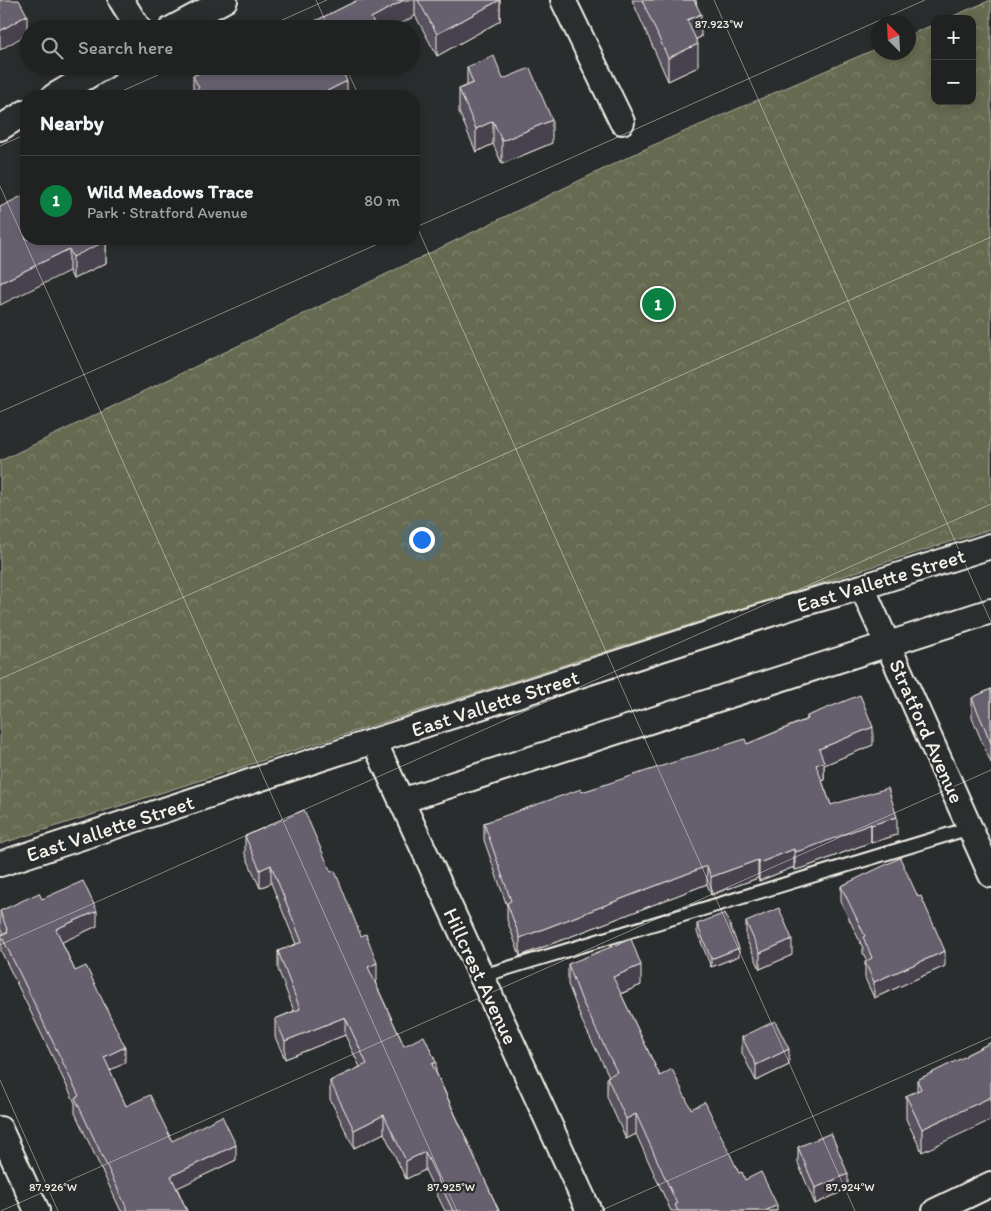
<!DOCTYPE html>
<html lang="en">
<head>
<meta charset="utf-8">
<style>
  body { margin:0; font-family:Itim,sans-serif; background:#2d2f2f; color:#f1f3f6 }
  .controls { position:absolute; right:15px; top:15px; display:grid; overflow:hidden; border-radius:10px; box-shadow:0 2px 8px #0003 }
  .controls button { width:45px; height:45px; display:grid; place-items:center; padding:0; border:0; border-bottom:1px solid #3d3f40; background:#202222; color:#f1f3f6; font:25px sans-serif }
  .compass { position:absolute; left:871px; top:15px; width:45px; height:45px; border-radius:50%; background:#202222; box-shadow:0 2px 8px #0003; rotate:336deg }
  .you { position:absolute; left:421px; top:539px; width:18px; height:18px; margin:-12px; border:4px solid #fff; border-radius:50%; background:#1a73e8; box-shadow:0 0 0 8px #1a73e833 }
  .badge { display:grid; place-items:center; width:32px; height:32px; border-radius:50%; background:#0b8043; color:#fff; font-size:16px; font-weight:700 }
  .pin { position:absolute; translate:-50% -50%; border:2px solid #fff; box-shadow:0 1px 5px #0006 }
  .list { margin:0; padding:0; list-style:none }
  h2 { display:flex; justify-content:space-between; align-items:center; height:65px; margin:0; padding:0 20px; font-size:21px }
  h2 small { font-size:16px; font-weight:400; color:#a2a4a5 }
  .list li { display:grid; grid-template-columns:32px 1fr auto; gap:15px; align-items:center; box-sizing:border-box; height:90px; padding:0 20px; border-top:1px solid #3d3f40 }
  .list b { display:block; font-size:19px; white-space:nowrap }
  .list p { margin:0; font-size:16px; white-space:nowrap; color:#a2a4a5 }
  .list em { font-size:16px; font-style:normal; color:#a2a4a5 }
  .icon { flex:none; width:28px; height:28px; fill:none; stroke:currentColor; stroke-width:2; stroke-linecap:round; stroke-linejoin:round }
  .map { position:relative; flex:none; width:991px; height:1211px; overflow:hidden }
  .search { position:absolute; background:#202222; box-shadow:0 2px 8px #0003; left:20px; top:20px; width:400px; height:55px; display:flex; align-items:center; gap:12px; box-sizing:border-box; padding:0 18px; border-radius:28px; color:#a2a4a5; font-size:19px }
  .panel { position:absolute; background:#202222; box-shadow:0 2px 8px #0003; left:20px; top:90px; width:400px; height:155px; border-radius:20px }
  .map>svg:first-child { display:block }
  .forest { fill:url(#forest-crowns); stroke:#adae9c }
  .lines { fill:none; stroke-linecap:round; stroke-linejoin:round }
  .service-casing { stroke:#f4f1e8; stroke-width:16 }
  .minor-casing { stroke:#f4f1e8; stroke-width:28 }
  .service { stroke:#2a2d2e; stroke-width:12 }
  .minor { stroke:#2a2d2e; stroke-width:24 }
  .wall { fill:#58515f; stroke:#f4f1e8 }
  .shaded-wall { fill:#47424d; stroke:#f4f1e8 }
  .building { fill:#665e6e; stroke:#f4f1e8 }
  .ticks { fill:none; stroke:#f4f1e8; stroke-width:1; stroke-opacity:0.45 }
  .labels { text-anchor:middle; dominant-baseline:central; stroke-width:4.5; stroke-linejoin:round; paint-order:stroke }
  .street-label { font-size:21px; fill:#f4f1e8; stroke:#2a2d2e }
  .ticks-label { font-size:12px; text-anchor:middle; fill:#f4f1e8; stroke:#2a2d2e; stroke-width:4.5; stroke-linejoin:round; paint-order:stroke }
</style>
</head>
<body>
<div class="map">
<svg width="991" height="1211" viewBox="0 0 991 1211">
  <defs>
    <pattern id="forest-crowns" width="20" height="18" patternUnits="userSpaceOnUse" patternTransform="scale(1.25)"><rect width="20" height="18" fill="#666b51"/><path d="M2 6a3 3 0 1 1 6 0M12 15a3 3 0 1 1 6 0" fill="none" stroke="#7c816a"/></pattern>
  </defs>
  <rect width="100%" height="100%" fill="#2a2d2e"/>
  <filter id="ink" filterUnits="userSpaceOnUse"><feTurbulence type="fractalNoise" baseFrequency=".02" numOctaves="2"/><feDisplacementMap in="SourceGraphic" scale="10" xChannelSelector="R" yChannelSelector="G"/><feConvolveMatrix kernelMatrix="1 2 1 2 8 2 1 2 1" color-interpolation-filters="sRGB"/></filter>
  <g filter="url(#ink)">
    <!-- forest -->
    <path class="forest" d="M991,0V529L0,844V461L649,147L878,48V52H908L909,35L935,24V101H972V19H946Z"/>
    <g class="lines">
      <!-- service casing -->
      <g class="service-casing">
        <path id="service" d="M482,976L970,828"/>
      </g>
      <!-- minor casing -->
      <g class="minor-casing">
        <path id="minor" d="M121,0L139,29
          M563,0L622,122
          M171,29L225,0
          M54,96L105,66
          M0,128L26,112
          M862,587L991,875
          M374,741L589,1211
          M401,801L991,611
          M0,864L374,741L801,604L862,587L991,546
          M0,1129L37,1211
          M935,1211L991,1184"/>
      </g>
      <!-- service -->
      <use href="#service" class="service"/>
      <!-- minor -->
      <use href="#minor" class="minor"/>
    </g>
    <!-- wall -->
    <path class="wall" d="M358,0H500V21L437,56L415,15L391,29H299Z
      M632,0H696L701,37L696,39L698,67L668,81Z
      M214,66H363L344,75L347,96L193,91V76Z
      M467,67L503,79L552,143L502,164L493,144L476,152L459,112V89L467,86Z
      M26,239H118L106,245V263L73,279L69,271Z
      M991,689V763L972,718V698Z
      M807,716L873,745L824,765V780L822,781L831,805L897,835L871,843V842L806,867L795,870L794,867L759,881L758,878L711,895L707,884L520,956L507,920V906L484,840V823L582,792L747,744L807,719Z
      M245,836L377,981L375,982L404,1046L436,1072L499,1211H445L425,1170L406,1179L384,1133L354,1148L330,1099V1081L360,1067L345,1035L285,1059L275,1037V1019L294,1011L278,969V951L296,944L271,883L260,888L245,854Z
      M841,886L945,966L874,998L865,978V962L867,961L863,953V948L841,902Z
      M42,899L97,926L62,942L75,971L125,1063L110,1070L126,1106L172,1141L236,1160L177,1188L187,1211H121L75,1113V1103L1,951V935L3,934L0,928V911Z
      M746,922L792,955L760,969L746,938Z
      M697,924L739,956L711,967L697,932Z
      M568,964L641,985L621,994L660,1076L691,1109L739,1173L777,1211H671L636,1134L626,1139L607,1097V1077L609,1076L582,1021L568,984Z
      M742,1037L789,1065L756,1081L742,1053Z
      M990,1043L922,1152L906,1119V1096L917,1091V1080L966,1057V1055Z
      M798,1147L848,1189L815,1204L798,1163Z"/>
    <!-- shaded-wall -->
    <path class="shaded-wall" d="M404,0H415V16L391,29H371V18Z
      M500,0V21L437,56V34Z
      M701,14V37L687,43V20Z
      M27,15V34L0,50V31Z
      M698,44V67L668,81V58Z
      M336,66H363L336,80Z
      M347,81V96H317Z
      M552,120V143L502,164V141Z
      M493,121V144L476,152V129Z
      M99,239H118L106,245V263L73,279V257Z
      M69,249V271L0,305V283Z
      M873,727V745L824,765V780L816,783V765L819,749Z
      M897,817V835L871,843V825Z
      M871,824V842L806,867L795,870V852Z
      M794,849V867L759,881V863Z
      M758,860V878L711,895V877Z
      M271,865V883L260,888V870Z
      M707,866V884L520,956V938Z
      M97,911V926L56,945V929Z
      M792,939V955L760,969V953Z
      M739,948V956L711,967V959Z
      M945,951V966L874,998V982Z
      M377,963V981L368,985V967Z
      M641,965V985L613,997V977Z
      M345,1017V1035L285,1059V1041Z
      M125,1047V1063L104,1073V1057Z
      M789,1049V1065L756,1081V1065Z
      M436,1062V1080L432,1064Z
      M991,1097V1120L922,1152V1129Z
      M636,1114V1134L626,1139V1119Z
      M384,1115V1133L354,1148V1130Z
      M236,1145V1160L171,1191V1176Z
      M425,1152V1170L406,1179V1161Z
      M848,1174V1189L815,1204V1188Z
      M777,1205V1211H765Z"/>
    <!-- building -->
    <path class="building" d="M0,0H19L27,15L0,31Z
      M358,0H404L371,18L377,29H299Z
      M418,0H500L437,34Z
      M642,0H694L701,14L687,20L698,44L668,58Z
      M494,56L503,79L530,68L552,120L502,141L493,121L476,129L459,89L473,83L467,67Z
      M214,66H340L347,81L317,96H183L199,88L193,76Z
      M26,194V239H105L106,241L73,257L69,249L0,283V207Z
      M991,689V743L972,698Z
      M860,695L873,727L819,749L824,762L816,765L831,805L888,788L897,817L871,825V824L806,849L795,852L794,849L759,863L758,860L711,877L707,866L520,938L507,903L511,901L484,823L581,789L582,792L745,739L747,744L808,719L807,716Z
      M304,810L331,872L335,871L361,936L366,934L377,963L368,967L404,1046L424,1036L436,1062L432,1064L499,1211H453L425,1152L406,1161L384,1115L354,1130L330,1081L367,1064L345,1017L285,1041L275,1019L300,1009L278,951L302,942L271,865L260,870L245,836Z
      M900,858L918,897L921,896L945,951L874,982L865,962L872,958L863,937L865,936L841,886Z
      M83,881L97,911L56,929L75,971L86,966L125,1047L104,1057L126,1106L150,1095L172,1141L222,1116L236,1145L171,1176L187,1211H128L75,1098L79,1096L1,935L8,932L0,911L39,893L42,899Z
      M779,908L792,939L760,953L746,922Z
      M725,913L739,948L711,959L697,924Z
      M631,939L641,965L613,977L660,1076L672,1069L691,1109L705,1102L739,1173L742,1172L745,1180L761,1172L777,1205L765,1211H678L675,1205L677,1204L636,1114L626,1119L607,1077L617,1072L582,1001L568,964Z
      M775,1021L789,1049L756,1065L742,1037Z
      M990,1043L991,1044V1097L922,1129L906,1096L921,1089L917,1080L966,1056V1055Z
      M831,1133L848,1174L815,1188L798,1147Z"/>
  </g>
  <!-- ticks -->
  <path class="ticks" d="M316,0L329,29M714,0L991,622M262,29L327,0M345,66L359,96M111,96L178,66M0,146L26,134M0,186L457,1211M414,220L855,1211M414,228L925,0M0,412L389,239M0,679L991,237M0,945L991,504M0,1080L58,1211M1,1211L991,770M600,1211L991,1037"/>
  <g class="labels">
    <!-- street labels -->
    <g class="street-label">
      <text transform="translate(881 580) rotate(-17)">East Vallette Street</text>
      <text transform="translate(495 703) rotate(-18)">East Vallette Street</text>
      <text transform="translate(927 731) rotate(66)">Stratford Avenue</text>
      <text transform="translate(110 828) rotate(-18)">East Vallette Street</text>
      <text transform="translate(481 976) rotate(65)">Hillcrest Avenue</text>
    </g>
  </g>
  <g class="ticks-label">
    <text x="719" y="28">87.923°W</text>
    <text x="53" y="1191">87.926°W</text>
    <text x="451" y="1191">87.925°W</text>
    <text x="850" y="1191">87.924°W</text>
  </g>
</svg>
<div class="controls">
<button>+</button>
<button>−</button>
</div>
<svg class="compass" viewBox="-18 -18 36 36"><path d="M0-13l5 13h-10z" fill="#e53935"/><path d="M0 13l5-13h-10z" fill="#a2a4a5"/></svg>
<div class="you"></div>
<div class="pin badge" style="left:658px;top:304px">1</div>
<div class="search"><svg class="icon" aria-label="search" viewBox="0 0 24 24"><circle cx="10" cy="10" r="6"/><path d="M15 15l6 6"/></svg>Search here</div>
<section class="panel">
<h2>Nearby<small></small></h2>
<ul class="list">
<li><span class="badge">1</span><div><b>Wild Meadows Trace</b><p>Park · Stratford Avenue</p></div><em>80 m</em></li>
</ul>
</section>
</div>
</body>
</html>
